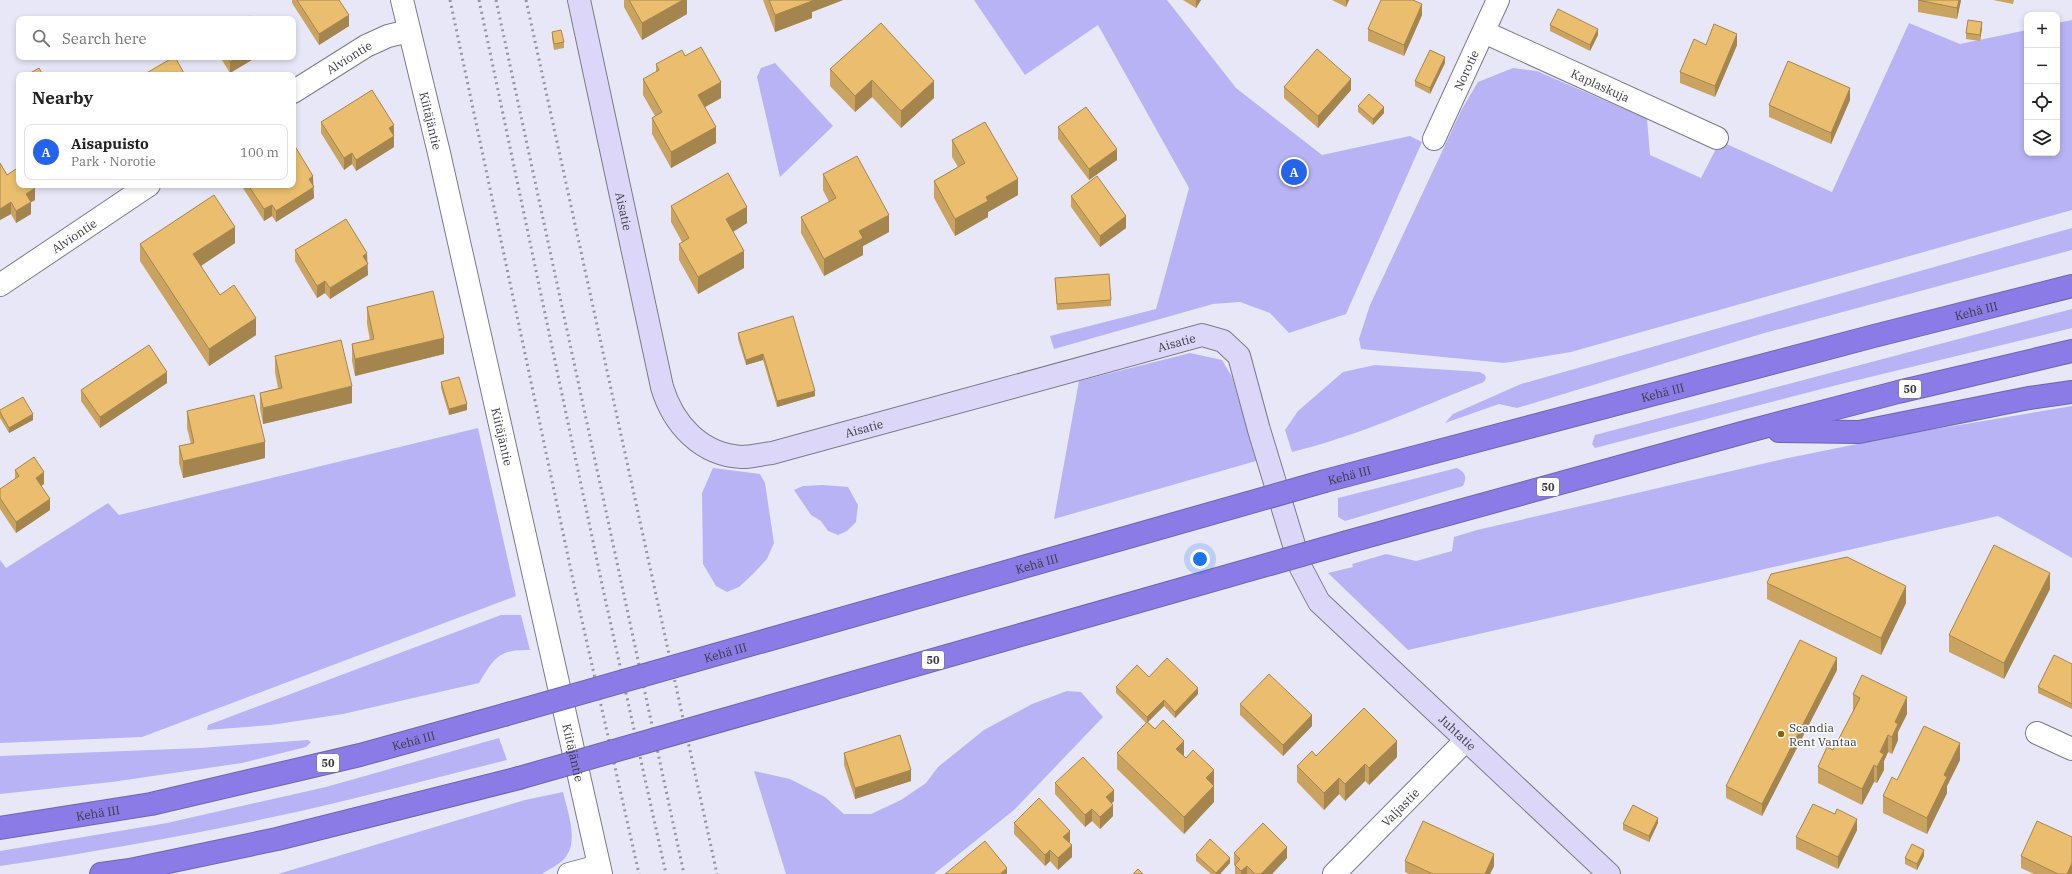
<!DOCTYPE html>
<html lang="en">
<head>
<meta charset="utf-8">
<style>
  body { margin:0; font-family:"IBM Plex Serif",serif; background:#f6f6f6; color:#222 }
  .controls { position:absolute; right:12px; top:12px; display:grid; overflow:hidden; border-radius:8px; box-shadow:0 2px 6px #0003 }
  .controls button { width:36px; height:36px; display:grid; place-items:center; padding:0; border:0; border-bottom:1px solid #e0e0e0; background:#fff; color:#222; font:20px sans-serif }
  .you { position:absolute; left:1200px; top:559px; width:14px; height:14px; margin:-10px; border:3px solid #fff; border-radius:50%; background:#1a73e8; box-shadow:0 0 0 6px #1a73e833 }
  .badge { display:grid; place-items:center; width:26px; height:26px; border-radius:50%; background:#2563eb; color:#fff; font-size:13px; font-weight:700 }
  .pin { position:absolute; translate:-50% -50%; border:2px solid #fff; box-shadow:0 1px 4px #0006 }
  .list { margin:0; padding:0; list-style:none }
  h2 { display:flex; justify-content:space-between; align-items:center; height:52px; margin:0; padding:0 16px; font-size:17px }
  h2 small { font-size:13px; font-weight:400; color:#767676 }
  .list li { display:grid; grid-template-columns:26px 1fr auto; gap:12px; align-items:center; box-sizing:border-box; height:56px; margin:0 8px 8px; padding:0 8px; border:1px solid #e0e0e0; border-radius:8px }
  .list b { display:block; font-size:15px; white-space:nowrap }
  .list p { margin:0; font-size:13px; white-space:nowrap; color:#767676 }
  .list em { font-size:13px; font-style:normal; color:#767676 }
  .icon { flex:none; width:22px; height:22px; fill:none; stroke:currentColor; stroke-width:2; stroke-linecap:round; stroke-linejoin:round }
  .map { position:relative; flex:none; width:2072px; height:874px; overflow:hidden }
  .search { position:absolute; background:#fff; box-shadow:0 2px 6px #0003; left:16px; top:16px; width:280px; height:44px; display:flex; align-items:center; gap:10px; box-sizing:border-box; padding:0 14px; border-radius:8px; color:#767676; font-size:15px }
  .panel { position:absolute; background:#fff; box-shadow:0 2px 6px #0003; left:16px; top:72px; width:280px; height:116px; border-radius:8px }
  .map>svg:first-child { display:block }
  .green { fill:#b8b3f5 }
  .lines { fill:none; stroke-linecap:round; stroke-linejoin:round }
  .street-casing { stroke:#7b7a88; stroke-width:24 }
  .secondary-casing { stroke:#7b7a88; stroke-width:24 }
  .highway-casing { stroke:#6e65ac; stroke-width:24 }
  .street { stroke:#fff; stroke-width:22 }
  .secondary { stroke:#dcd7f8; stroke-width:22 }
  .highway { stroke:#8a7be6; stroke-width:22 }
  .rail { stroke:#9594a0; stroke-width:3; stroke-dasharray:2 4; stroke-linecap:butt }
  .highway-bridge-casing { stroke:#6e65ac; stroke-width:24; stroke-linecap:butt }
  .highway-bridge { stroke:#8a7be6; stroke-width:22 }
  .wall { fill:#c9a35f }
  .shaded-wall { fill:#a4854d }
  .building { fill:#eabe6e; stroke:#a4854d }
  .poi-dot { fill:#8a6202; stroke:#fff; stroke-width:1.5 }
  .labels { text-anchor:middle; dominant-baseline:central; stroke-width:3; stroke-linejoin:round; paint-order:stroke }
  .shield { fill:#fff; stroke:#76767a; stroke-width:1 }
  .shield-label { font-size:11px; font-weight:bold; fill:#3b3b41 }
  .street-label { font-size:12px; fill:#3b3b41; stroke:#fff }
  .poi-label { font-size:12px; fill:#3b3b41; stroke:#fff; text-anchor:start }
</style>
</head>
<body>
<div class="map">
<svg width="2072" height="874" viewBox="0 0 2072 874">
  <rect width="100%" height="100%" fill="#e8e7f7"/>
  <!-- green -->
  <path class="green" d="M974,0H1167L1236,88L1322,155L1410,136L1422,142L1346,314L1289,333L1270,313L1240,302L1213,304L1054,349L1050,336L1156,309L1189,188L1098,25L1025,75Z
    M2072,20V210L1571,352L1504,363L1361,349L1359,339L1370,305L1462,109L1478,82L1513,68L1537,71L1647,119L1650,155L1701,178L1720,141L1832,192L1909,23L1960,44L2027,30V153H2057V23Z
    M775,63L833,126L780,177L757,77L761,68Z
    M2072,228V250L1761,334L1517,408L1499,404L1445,423L1453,414L1521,384Z
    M2072,309V328L1837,385L1595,448L1592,444L1595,435Z
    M1190,353L1222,360L1232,377L1256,461L1054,519L1079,381Z
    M1375,365L1480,372L1485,375L1486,378L1484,382C1420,407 1358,436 1292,452L1285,430L1298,411L1343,372Z
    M2072,406V558L1998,516L1408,650L1328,573L1353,567L1352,564L1386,554L1416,561L1452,551L1454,537L1477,530L1788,458L1912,433Z
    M478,428L516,596L142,737L0,743V560L6,568L108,503L119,515Z
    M713,468L760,474L765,483L774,543L767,559L753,574L739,587L727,592L716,586L703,564L702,493Z
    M1457,468C1466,473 1467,477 1463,486L1345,521L1338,517V498Z
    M823,485L848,487L858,505L856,522L847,531L838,535L828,531L821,521L811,515L794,490L803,486Z
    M501,615H521L530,650C499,649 494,658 479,683L343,714L271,725L207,730L208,725Z
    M1067,691L1081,692L1103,717L1014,810L934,874H786L754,771L790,779L825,797L844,814H871L901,800L926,783L938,767L984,730L1032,704Z
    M499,738L507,760C438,777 370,795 301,811C201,833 101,851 0,866V851L167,823L326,787Z
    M308,740L311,742L306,747L242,763L112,782L0,794V756L200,748Z
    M563,792C567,809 578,839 567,855C563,863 549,869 542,874H278L525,800Z"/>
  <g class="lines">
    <!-- street casing -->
    <g class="street-casing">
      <g id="street">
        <path id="s1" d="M402,0L439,153L601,874"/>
        <path id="s2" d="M1484,32L1717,138"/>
        <path id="s3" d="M293,92L366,46L388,36L409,31"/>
        <path id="s4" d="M1434,139L1498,0"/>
        <path id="s5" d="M0,285L149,185"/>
        <path d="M2037,733L2072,749"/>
        <path d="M569,874L599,866"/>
        <path id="s6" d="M1334,874L1466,740"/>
      </g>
    </g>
    <!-- secondary casing -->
    <g class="secondary-casing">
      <g id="secondary">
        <path id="s7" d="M579,0L662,387C673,424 701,455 742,457C752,457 762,454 772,453L1202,335L1223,341L1239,356L1259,430L1301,568L1319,602L1609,874"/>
      </g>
    </g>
    <!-- highway casing -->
    <g class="highway-casing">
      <g id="highway">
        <path d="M1779,431L1859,432L2029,398L2072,392"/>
        <path id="s8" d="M1325,481L1874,336L2072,286"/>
        <path d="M1347,542L1749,431L1898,392L2072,351"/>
        <path id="s9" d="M0,828L151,804L360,755L504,715"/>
        <path d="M101,874L130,870L277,839L519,778"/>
      </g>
    </g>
    <!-- street -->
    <use href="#street" class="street"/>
    <!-- secondary -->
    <use href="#secondary" class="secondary"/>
    <!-- highway -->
    <use href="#highway" class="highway"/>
    <!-- rail -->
    <path class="rail" d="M450,0L576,594L639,874
      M479,0L603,589L666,874
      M496,0L684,874
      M526,0L717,874"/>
    <!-- highway-bridge casing -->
    <g class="highway-bridge-casing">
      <g id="highway-bridge">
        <path id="s10" d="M504,715L1325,481"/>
        <path d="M519,778L1347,542"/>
      </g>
    </g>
    <!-- highway-bridge -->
    <use href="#highway-bridge" class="highway-bridge"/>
  </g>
  <!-- wall -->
  <path class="wall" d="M292,0H339L349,26L319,45L292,3Z
    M624,0H687V14L642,40L624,7Z
    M763,0H843L812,12V18L775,32Z
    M1183,0H1201L1196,8Z
    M1332,0H1349L1346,7Z
    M1918,0H1961L1957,19L1918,12Z
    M1993,0H2014L2013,4Z
    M1422,15L1404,56L1368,41V29Z
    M881,23L934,98L901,128L872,97L855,112L830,86V69Z
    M1550,25L1598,35L1590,51L1550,31Z
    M1982,28L1980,41L1966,39V33Z
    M552,32L564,42V48L554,50L552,38Z
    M1706,45H1737L1715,97L1680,83V72Z
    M685,56L721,98L705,107L716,143L671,168L652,134V118L655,116L643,95V79L656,72V64Z
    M220,57H257L230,73Z
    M1445,63L1430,94L1415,86V81Z
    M1284,87L1351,90L1318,128L1284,98Z
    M1850,100L1831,144L1769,117V105Z
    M1358,106L1384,113L1373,125L1358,112Z
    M321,122L394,134V147L356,171L352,164L344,170L321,133Z
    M1058,127L1117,160L1089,180L1058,139Z
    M952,140L1018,195L988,212V217L955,236L934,198V181L958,167L952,157Z
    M0,163L7,175L35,200L31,202V214L16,223L11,214L0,220Z
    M823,174L889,232L863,246V255L824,276L801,233V217L829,202L823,190Z
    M241,185L313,186L314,198L276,222L272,216L264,221Z
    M1071,196L1126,228L1100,247L1071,207Z
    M671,206L747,223L733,232L744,268L698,294L679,260V244L682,242L671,222Z
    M235,243L201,266L220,295L256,335L209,366L140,261V244Z
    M295,250L367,262L368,275L330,299L325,293L317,298L295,261Z
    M1055,278L1111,300V306L1057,310Z
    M367,307L444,354L355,376L352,361V344L370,340L367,324Z
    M738,333L815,396L777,407L763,360L746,365L738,339Z
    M275,356L352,403L263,424L260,409V393L278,388L275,372Z
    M441,382L467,410L449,415L441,388Z
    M167,383L100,428L81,401V390Z
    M0,410L33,420L9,433L0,418Z
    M187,411L265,458L183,478L179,463V446L191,444L187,428Z
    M15,470L44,484L41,486L50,510L16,533L0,509V489L15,479Z
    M1767,583L1906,603L1881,655L1767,599Z
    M2050,589L2004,679L1949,652V635Z
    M2072,664V709L2038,693V687Z
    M1837,670L1762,816L1726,798V786Z
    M1149,677L1198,694L1175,718L1164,706L1148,722L1184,757L1214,802L1184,834L1117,769V753L1146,723L1116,693V687Z
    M1853,694L1907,714L1898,732V740L1892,754L1888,752L1884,761V770L1877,783L1874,782L1862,805L1818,783V767L1833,750L1853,711Z
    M1240,704L1312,726L1283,756L1240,715Z
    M844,753L911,781L855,799L844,765Z
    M1316,756L1397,757L1369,785L1365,781L1345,801L1339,794L1324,810L1297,782V766Z
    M1960,760L1947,786V793L1927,834L1883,813V796L1897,780Z
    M1055,783L1114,801L1112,803L1113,816L1100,829L1092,821L1085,827L1055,794Z
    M1835,814L1857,830L1838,869L1796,849V837Z
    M1014,823L1070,842L1069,843L1072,857L1058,870L1050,861L1045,866L1014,834Z
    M1658,823L1649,842L1623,830V824Z
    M1234,853L1287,858L1272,874H1235V866L1234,865Z
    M1196,855L1230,863L1220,874H1211L1196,861Z
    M1924,856L1917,870L1905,864V858Z
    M2021,856L2072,874H2034L2021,868Z
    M1405,861L1494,866L1490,874H1409L1405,872Z"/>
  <!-- shaded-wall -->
  <path class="shaded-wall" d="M683,0H687V14L642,40V23Z
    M810,0H843L812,12V18L775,32V15Z
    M1196,0H1201L1196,8Z
    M1346,0H1349L1346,7Z
    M1959,0H1961L1957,19V8Z
    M1422,4V15L1404,56V45Z
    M349,15V26L319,45V34Z
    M1982,22V28L1980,41V35Z
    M1598,29V35L1590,51V45Z
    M1737,34V45L1715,97V86Z
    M237,57H257L230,73V62Z
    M1445,57V63L1430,94V88Z
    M1351,79V90L1318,128V116Z
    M872,80V97L855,112V96Z
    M934,81V98L901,128V111Z
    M721,82V98L698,111V95Z
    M1850,88V100L1831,144V133Z
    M1384,107V113L1373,125V119Z
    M394,125V147L356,171V160L389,128Z
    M716,127V143L671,168V152Z
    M1117,149V160L1089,180V169Z
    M352,153V164L344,170V158Z
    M313,176L314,198L276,222V211L309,179Z
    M1018,179V195L988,212V217L955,236V219L986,197Z
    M35,188V200L26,205V194Z
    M11,202V214L0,220V209Z
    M31,202V214L16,223V211Z
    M272,205V216L264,221V209Z
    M747,207V223L726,236V219Z
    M889,215V232L863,246V255L824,276V259L859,231Z
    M1126,216V228L1100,247V236Z
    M235,227V243L193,271V254Z
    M744,251V268L698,294V277Z
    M367,253L368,275L330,299V288L363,256Z
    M325,281V293L317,298V286Z
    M256,318V335L209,366V349Z
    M444,338V354L355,376V359Z
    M763,354V360L746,365V360Z
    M167,372V383L100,428V417Z
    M352,386V403L263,424V408Z
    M815,391V396L777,407V401Z
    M467,404V410L449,415V409Z
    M33,414V420L9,433V428Z
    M265,442V458L183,478V461Z
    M44,472V484L36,489V478Z
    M50,499V510L16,533V522Z
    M2050,573V589L2004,679V663Z
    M1906,586V603L1881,655V638Z
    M1837,658V670L1762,816V804Z
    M1198,688V694L1175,718V712Z
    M1907,697V714L1898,732V740L1892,754V737L1895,722Z
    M1164,700V706L1147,723V717Z
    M1312,715V726L1283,756V745Z
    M1888,735V752L1884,761V770L1877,783V767L1880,752Z
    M1184,741V757L1176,749Z
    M1397,741V757L1369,785V768Z
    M1960,743V760L1947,786V793L1927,834V818L1944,775Z
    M1365,764V781L1345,801V784Z
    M1874,765V782L1862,805V789Z
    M911,770V781L855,799V788Z
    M1214,770V802L1184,834V817L1206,778Z
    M1339,778V794L1324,810V793Z
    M1114,790V801L1106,809V797Z
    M1113,805V816L1100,829V817Z
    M1092,809V821L1085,827V815Z
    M1658,818V823L1649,842V836Z
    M1857,819V830L1838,869V857Z
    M1070,831V842L1063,848V837Z
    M1072,845V857L1058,870V858Z
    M1287,847V858L1272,874H1261Z
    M1050,850V861L1045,866V855Z
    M1924,850V856L1917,870V864Z
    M1494,854V866L1490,874H1485Z
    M1230,858V863L1220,874H1216V873Z
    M2072,863V874H2067Z
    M1247,866V874H1241V871Z
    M1007,868V874H1000Z"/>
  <!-- building -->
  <path class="building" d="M297,0H339L349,15L319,34Z
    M629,0H683L642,23Z
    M769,0H812V1L775,15Z
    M1381,0H1413L1422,4L1404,45L1368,29Z
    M1918,0H1959L1957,8Z
    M1558,9L1598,29L1590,45L1550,25Z
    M250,16L251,19H245Z
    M1968,20L1982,22L1980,35L1966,33Z
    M881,23L934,81L901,111L872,80L855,96L830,69Z
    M1714,24L1737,34L1715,86L1680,72L1694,39L1706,45Z
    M561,30L564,42L554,44L552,32Z
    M701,47L721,82L698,95L716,127L671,152L652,118L662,112L643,79L659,70L656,64L682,50L685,56Z
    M1317,49L1351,79L1318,116L1284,87Z
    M1430,50L1445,57L1430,88L1415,81Z
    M174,57H175L185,75H143Z
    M227,57H237L230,62Z
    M1788,61L1850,88L1831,133L1769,105Z
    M39,68L43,75H27Z
    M372,90L394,125L389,128L394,136L356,160L352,153L344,158L321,122Z
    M1369,94L1384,107L1373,119L1358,106Z
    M1086,107L1117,149L1089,169L1058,127Z
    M985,122L1018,179L986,197L988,201L955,219L934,181L965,163L952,140Z
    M293,143L313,176L309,179L314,187L276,211L272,205L264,209L248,185H293Z
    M857,156L889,215L859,231L863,238L824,259L801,217L836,198L823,174Z
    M0,163L7,175L19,167V185H33L35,188L26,194L31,202L16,211L11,202L0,209Z
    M728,173L747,207L726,219L744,251L698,277L679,244L689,238L671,206Z
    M1097,176L1126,216L1100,236L1071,196Z
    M214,195L235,227L193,254L220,295L234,285L256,318L209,349L140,244Z
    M346,219L367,253L363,256L368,264L330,288L325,281L317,286L295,250Z
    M1109,274L1111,300L1057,304L1055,278Z
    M433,291L444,338L355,359L352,344L374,339L367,307Z
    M793,316L815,391L777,401L763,354L746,360L738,333Z
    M341,340L352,386L263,408L260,393L282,388L275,356Z
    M149,345L167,372L100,417L81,390Z
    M459,377L467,404L449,409L441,382Z
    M254,395L265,442L183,461L179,446L194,443L187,411Z
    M23,397L33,414L9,428L0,412V410Z
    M34,457L44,472L36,478L50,499L16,522L0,498V489L19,476L15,470Z
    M1994,545L2050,573L2004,663L1949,635Z
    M1847,557L1906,586L1881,638L1767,583L1771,574Z
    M1800,640L1837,658L1762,804L1726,786Z
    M2054,655L2072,664V704L2038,687Z
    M1167,658L1198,688L1175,712L1164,700L1147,717L1116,687L1137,665L1149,677Z
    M1269,674L1312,715L1283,745L1240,704Z
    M1862,675L1907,697L1895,722L1898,724L1892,737L1888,735L1880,752L1884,754L1877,767L1874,765L1862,789L1818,767L1827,747L1833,750L1860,698L1853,694Z
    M1364,708L1397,741L1369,768L1365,764L1345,784L1339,778L1324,793L1297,766L1312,751L1316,756Z
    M1163,720L1184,741L1176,749L1186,758L1193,750L1214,770L1206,778L1214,786L1184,817L1117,753L1147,722L1155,729Z
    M1924,726L1960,743L1944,775L1947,777L1927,818L1883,796L1892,777L1897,780Z
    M900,735L911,770L855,788L844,753Z
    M1083,757L1114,790L1106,797L1113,805L1100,817L1092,809L1085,815L1055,783Z
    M1039,798L1070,831L1063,837L1072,845L1058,858L1050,850L1045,855L1014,823Z
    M1813,804L1835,814L1837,809L1857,819L1838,857L1796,837Z
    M1633,805L1658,818L1649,836L1623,824Z
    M1423,821L1494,854L1485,874H1433L1405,861Z
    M2037,821L2072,837V863L2067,874H2058L2021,856Z
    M1263,823L1287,847L1261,874H1255L1247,866L1241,871L1235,865L1240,859L1234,853Z
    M1210,839L1230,858L1216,873L1196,855Z
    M985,841L1007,868L1000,874H945Z
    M1912,844L1924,850L1917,864L1905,858Z
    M1138,869L1143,874H1133Z"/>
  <!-- markers -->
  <circle class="poi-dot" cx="1781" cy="734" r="4"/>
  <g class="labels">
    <!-- shield labels -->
    <g class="shield">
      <rect x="1899" y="380" width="22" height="18" rx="3"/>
      <rect x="1537" y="478" width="22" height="18" rx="3"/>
      <rect x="922" y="651" width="22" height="18" rx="3"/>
      <rect x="317" y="754" width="22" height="18" rx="3"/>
    </g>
    <g class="shield-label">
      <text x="1910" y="389">50</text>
      <text x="1548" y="487">50</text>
      <text x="933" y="660">50</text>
      <text x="328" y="763">50</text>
    </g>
    <!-- street labels -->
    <g class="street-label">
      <text stroke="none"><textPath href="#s3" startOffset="66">Alviontie</textPath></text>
      <text stroke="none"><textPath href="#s4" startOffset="76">Norotie</textPath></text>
      <text stroke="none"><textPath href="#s2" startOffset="128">Kaplaskuja</textPath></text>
      <text stroke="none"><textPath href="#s1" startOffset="124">Kiitäjäntie</textPath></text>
      <text stroke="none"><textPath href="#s7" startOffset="216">Aisatie</textPath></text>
      <text stroke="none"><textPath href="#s5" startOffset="89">Alviontie</textPath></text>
      <text stroke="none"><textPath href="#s8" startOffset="673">Kehä III</textPath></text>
      <text stroke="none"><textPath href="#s7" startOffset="959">Aisatie</textPath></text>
      <text stroke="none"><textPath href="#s8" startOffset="349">Kehä III</textPath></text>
      <text stroke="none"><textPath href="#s7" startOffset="635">Aisatie</textPath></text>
      <text stroke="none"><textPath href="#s1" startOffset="448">Kiitäjäntie</textPath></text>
      <text stroke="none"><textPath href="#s8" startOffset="25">Kehä III</textPath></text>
      <text stroke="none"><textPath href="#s10" startOffset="554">Kehä III</textPath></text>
      <text stroke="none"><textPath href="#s10" startOffset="230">Kehä III</textPath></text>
      <text stroke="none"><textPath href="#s7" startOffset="1479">Juhtatie</textPath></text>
      <text stroke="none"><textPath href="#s9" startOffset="423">Kehä III</textPath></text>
      <text stroke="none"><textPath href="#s1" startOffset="772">Kiitäjäntie</textPath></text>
      <text stroke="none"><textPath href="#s6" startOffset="94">Valjastie</textPath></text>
      <text stroke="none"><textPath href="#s9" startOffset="99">Kehä III</textPath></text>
    </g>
    <!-- poi labels -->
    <g class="poi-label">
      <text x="1789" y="727">Scandia<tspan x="1789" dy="14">Rent Vantaa</tspan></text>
    </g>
  </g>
</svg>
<div class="controls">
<button>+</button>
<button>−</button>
<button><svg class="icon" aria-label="locate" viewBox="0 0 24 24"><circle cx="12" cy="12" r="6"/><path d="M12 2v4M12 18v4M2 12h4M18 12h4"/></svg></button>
<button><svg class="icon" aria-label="layers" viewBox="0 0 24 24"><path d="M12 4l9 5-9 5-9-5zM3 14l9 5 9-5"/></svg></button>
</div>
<div class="you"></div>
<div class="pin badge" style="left:1294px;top:172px">A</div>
<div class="search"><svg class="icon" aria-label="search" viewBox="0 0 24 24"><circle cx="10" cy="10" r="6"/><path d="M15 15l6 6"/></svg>Search here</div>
<section class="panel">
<h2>Nearby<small></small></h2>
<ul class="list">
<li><span class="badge">A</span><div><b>Aisapuisto</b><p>Park · Norotie</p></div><em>100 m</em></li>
</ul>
</section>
</div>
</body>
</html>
